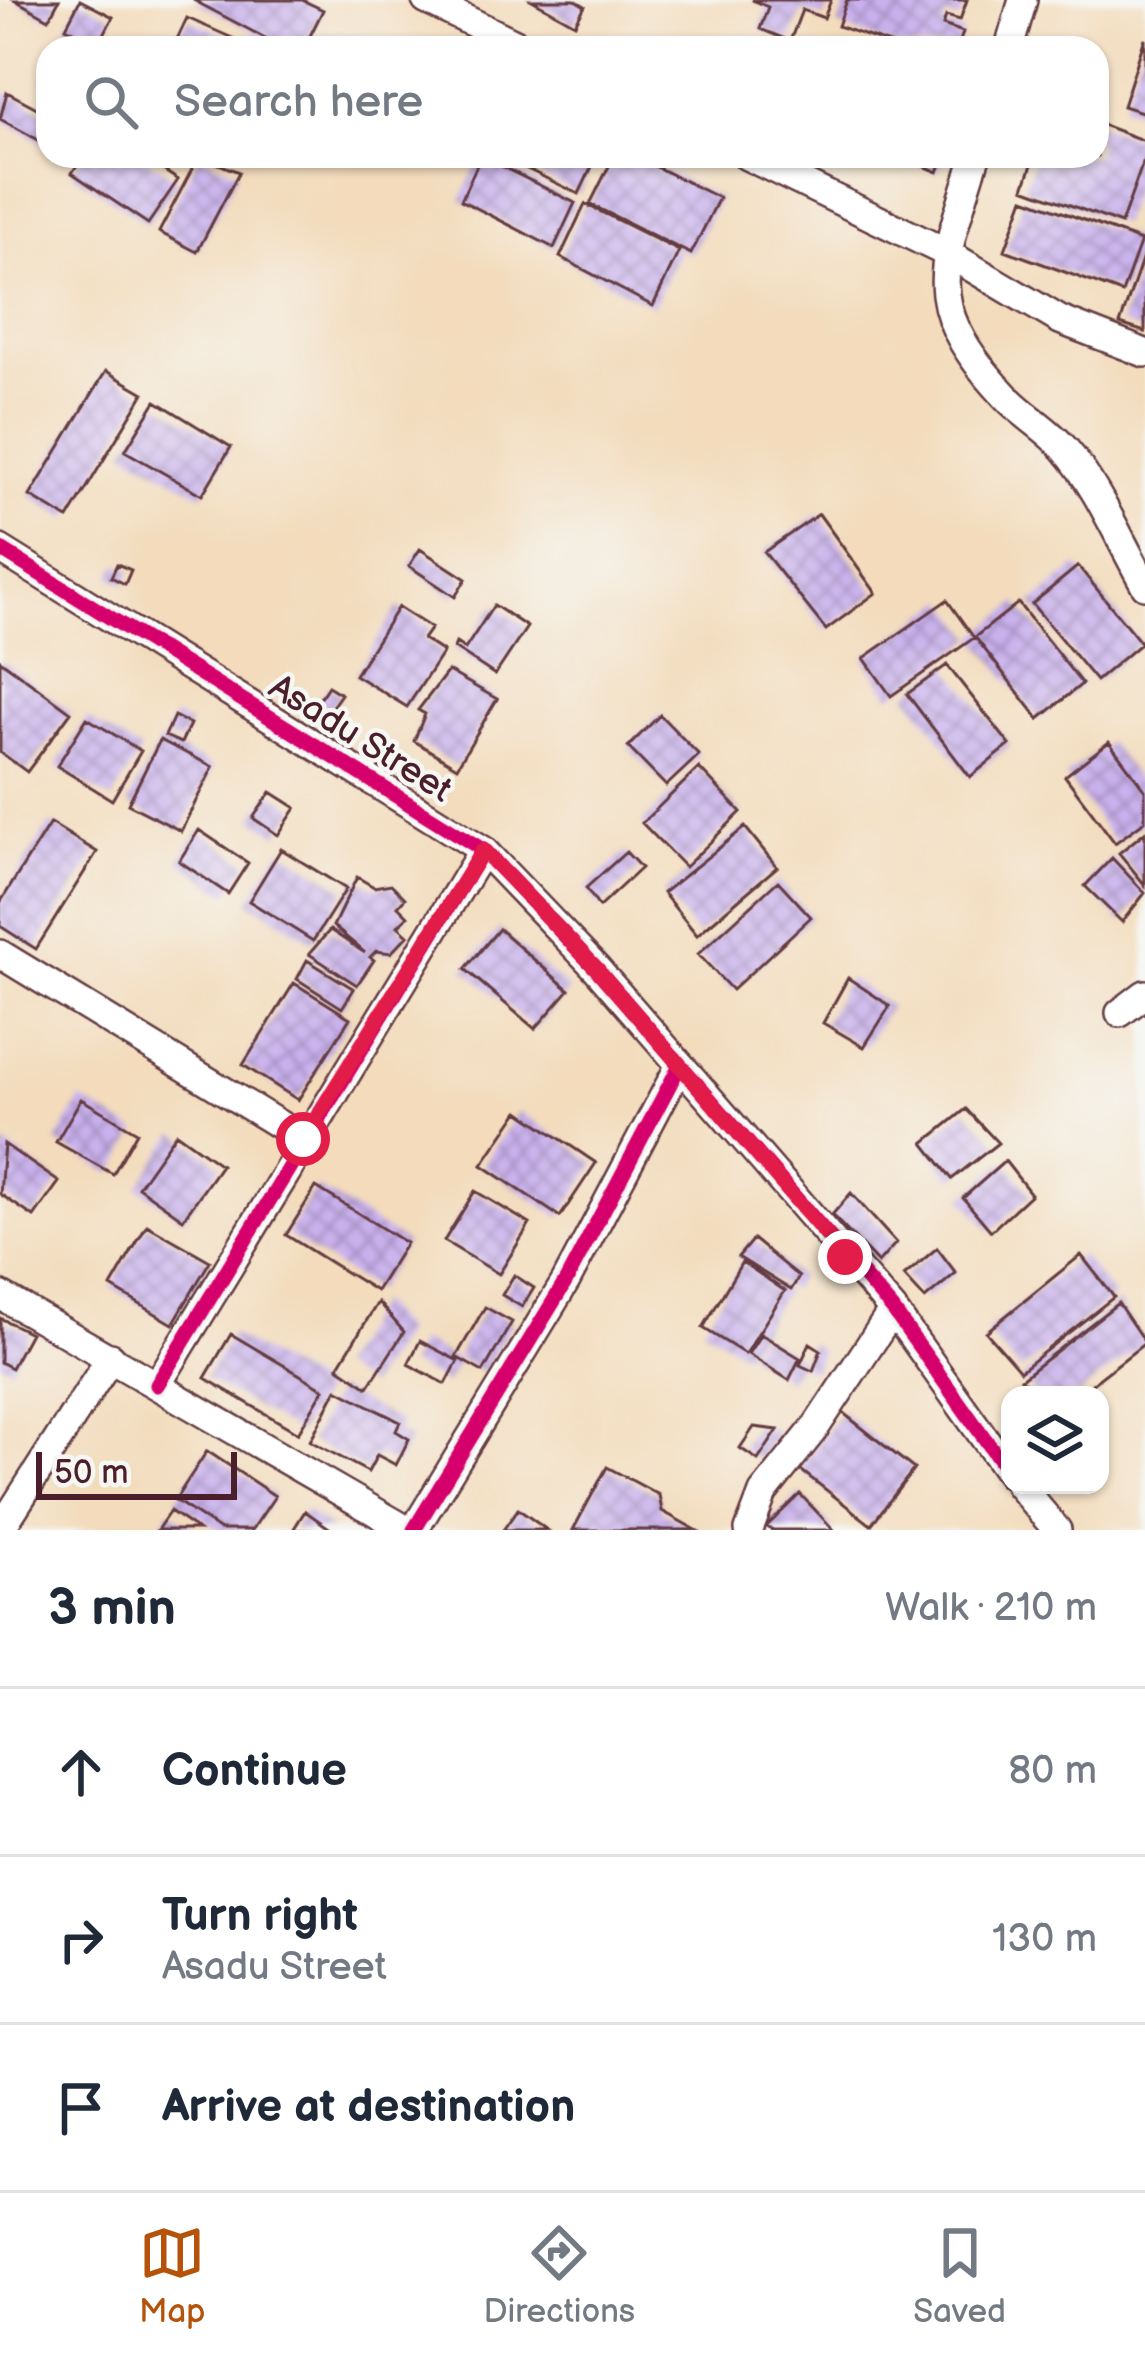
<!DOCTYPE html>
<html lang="en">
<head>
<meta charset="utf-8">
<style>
  body { margin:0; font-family:"Balsamiq Sans",sans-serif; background:#f2f2f3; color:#1f2937 }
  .controls { position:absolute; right:36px; bottom:36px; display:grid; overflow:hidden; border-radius:24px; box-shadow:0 3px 9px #0004 }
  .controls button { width:108px; height:108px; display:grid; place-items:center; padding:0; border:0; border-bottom:3px solid #e0e1e3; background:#fff; color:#1f2937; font:60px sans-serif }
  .scale { position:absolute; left:36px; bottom:30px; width:201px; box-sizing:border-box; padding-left:12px; border:6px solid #4a1f2b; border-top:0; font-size:33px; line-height:42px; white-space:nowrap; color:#4a1f2b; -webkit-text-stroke:9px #f6f6f2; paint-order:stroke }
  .stop { position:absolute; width:36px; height:36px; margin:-27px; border:9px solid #e11d48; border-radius:50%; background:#fff }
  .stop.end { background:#e11d48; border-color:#fff; box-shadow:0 3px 12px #0008 }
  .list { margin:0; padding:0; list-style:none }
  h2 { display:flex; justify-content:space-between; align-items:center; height:156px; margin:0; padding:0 48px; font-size:51px }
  h2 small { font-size:39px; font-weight:400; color:#747a83 }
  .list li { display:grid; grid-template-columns:78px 1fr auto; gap:36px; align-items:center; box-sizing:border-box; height:168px; padding:0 48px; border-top:3px solid #e0e1e3 }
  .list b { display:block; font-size:45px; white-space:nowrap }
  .list p { margin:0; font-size:39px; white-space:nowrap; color:#747a83 }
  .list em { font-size:39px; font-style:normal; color:#747a83 }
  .icon { flex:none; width:66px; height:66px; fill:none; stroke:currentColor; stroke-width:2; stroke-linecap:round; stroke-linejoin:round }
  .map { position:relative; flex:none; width:1145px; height:1530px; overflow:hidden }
  .search { position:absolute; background:#fff; box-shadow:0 3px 9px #0004; left:36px; right:36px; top:36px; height:132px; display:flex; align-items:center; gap:30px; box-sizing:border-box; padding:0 42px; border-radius:36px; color:#747a83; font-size:45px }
  .sheet { height:660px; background:#fff }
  nav { display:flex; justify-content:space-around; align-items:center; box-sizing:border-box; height:168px; border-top:3px solid #e0e1e3; background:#fff; font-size:33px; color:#747a83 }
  nav a { display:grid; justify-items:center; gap:6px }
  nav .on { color:#b45309 }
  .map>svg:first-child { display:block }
  .building { fill:url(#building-cross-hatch) }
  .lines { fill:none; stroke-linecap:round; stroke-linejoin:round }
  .street-casing { stroke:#633b41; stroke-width:32 }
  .street { stroke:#fff; stroke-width:27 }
  .cycleway-casing { stroke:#f6f6f2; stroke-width:22 }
  .cycleway { stroke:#d6006c; stroke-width:15 }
  .route { stroke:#e11d48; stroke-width:15 }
  .labels { text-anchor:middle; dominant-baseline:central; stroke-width:9; stroke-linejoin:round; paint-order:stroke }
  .street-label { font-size:36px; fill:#4a1f2b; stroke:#f6f6f2 }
</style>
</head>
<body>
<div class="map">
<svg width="1145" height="1530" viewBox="0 0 1145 1530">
  <defs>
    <pattern id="building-cross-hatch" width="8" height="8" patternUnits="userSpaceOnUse" patternTransform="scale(3)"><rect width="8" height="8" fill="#c9b1ed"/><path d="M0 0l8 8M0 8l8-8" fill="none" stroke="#a58fc0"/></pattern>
  </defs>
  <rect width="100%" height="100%" fill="#f6f6f2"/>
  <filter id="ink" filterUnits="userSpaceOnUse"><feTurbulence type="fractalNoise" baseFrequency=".00833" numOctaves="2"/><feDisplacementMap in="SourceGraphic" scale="24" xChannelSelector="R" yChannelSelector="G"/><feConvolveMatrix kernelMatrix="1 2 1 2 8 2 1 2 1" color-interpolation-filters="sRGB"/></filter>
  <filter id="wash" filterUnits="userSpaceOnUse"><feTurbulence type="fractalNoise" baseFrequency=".004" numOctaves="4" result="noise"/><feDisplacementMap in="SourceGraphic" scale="48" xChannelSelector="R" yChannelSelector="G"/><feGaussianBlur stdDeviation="2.7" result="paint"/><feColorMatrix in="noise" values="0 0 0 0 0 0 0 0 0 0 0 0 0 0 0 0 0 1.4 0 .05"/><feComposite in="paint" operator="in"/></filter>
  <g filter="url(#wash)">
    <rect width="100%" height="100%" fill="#f3dbbb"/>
    <g id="blocks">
      <!-- building -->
      <path class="building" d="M15,0H59L49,19Z
        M80,0L113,17L99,44L66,27Z
        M193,0H302L323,10L304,48H284Z
        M532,0H575L585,6L575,24Z
        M752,0H831L824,18L802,10L790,41L760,29L768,7Z
        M847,0H967L960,20L946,16L943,25L963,32L958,48H901L838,26Z
        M187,18L255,48H173Z
        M1145,38V113L1123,106Z
        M7,92L48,114L46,144L0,119Z
        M1097,123L1145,141V157L1121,224L1024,188L1035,156H1097Z
        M83,156H142L178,180L148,224L72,173Z
        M199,156L239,172L197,252L159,232Z
        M481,156L575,203L554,248L461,200Z
        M500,156H597L579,194Z
        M614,156H634L719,198L691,254L590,204Z
        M900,156H944L938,172Z
        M1024,198L1141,241L1122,293L1005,250Z
        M585,204L679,251L653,306L560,257Z
        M1144,254H1145V332L1120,324Z
        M106,371L144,393L68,519L30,496Z
        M156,401L231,447L202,495L125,451Z
        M819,514L876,593L826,630L764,552Z
        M420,549L466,579L455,597L409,566Z
        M117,564L131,570L125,584L111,577Z
        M1078,566L1141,643L1096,681L1032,604Z
        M947,600L974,638L891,696L864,658Z
        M1018,603L1082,684L1039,719L975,637Z
        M494,605L527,627L495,675L454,648L456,643L465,649Z
        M398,607L431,628L423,639L443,652L407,707L355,675Z
        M0,660L71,712L27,772L0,752Z
        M947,665L1010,745L970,777L907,694Z
        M448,671L497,699L457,767L414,741L425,714L418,710Z
        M328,686L341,694L329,711L316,704Z
        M660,715L699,755L666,786L628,747Z
        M174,716L190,724L181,743L165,736Z
        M87,718L141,751L112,800L57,766Z
        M160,740L213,767L181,831L128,804Z
        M1109,742L1145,790V821L1115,843L1065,776Z
        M699,768L741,812L685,867L642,823Z
        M271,792L296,808L278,835L253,818Z
        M50,823L97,852L36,949L0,926V903Z
        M745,827L777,867L697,935L663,893Z
        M199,830L248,863L228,894L179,861Z
        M1145,832V885L1119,853Z
        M281,849L346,889L313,941L249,901Z
        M626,852L641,868L599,907L586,888Z
        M1112,858L1145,893L1122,922L1085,886Z
        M357,877L374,887L391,884L405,898L398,906L408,916L398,926L408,935L391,953L376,951L370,957L374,960L357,985L309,954L330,930L365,953L333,926Z
        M778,881L811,917L732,990L698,954Z
        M499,929L569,990L535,1029L465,969Z
        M307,960L354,989L342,1008L297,979Z
        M848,978L890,1006L864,1047L823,1023Z
        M294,983L350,1018L298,1100L243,1065Z
        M81,1099L137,1132L113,1174L56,1142Z
        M966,1109L998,1143L952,1179L924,1143Z
        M519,1111L596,1163L560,1217L482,1165Z
        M176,1133L221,1165L183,1219L138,1187Z
        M4,1144L59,1182L34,1217L0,1194Z
        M1005,1161L1031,1194L991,1231L963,1198Z
        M316,1187L406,1243L376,1291L286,1235Z
        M475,1191L530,1224L499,1274L444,1241Z
        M851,1193L896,1243L878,1263L832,1215Z
        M147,1225L210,1261L173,1324L111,1287Z
        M753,1239L799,1277L791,1290L738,1257Z
        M937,1248L956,1273L925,1299L904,1276Z
        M1081,1255L1114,1297L1020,1371L986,1332Z
        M742,1262L785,1291L745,1354L703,1328Z
        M514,1275L534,1288L522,1307L502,1295Z
        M378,1302L404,1332L368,1387L338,1367Z
        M1118,1303L1145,1343L1078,1395H1037L1021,1379Z
        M485,1307L512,1322L483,1372L456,1357Z
        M0,1318L30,1333L11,1368L0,1362Z
        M231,1334L324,1389L298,1433L205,1378Z
        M761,1334L800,1358L789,1380L748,1354Z
        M420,1341L458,1361L446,1384L408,1364Z
        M810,1343L821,1350L813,1371L800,1365Z
        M337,1389L400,1422L396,1431L409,1439L396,1465L377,1455L368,1472L310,1441Z
        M842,1412L914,1469L871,1525L798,1468Z
        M754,1427L778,1430L758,1460L740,1448Z
        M207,1451L275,1496L252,1530H220L175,1500Z
        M607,1467L659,1495L662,1511L696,1530H573Z
        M800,1494L834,1530H771L767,1526Z
        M518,1509L547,1530H503Z
        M170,1511L198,1530H157Z
        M305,1511L332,1530H293Z"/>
    </g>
  </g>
  <g filter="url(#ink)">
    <use href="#blocks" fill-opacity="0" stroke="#633b41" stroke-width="3"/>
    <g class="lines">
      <!-- street casing -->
      <g class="street-casing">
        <path id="street" d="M426,0L525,48
          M1009,48L1023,0
          M747,156L947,253L1060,320L1145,353
          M976,156C941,271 918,304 1009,400C1026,417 1049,430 1065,449C1097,486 1120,541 1145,585
          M0,549L483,850L596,968L893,1310L1010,1474
          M0,954L303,1139
          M1120,1013L1145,994
          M0,1295L407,1530
          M157,1385L483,850
          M1019,1485L1057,1530
          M0,1530L111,1357
          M414,1530L566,1281L679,1067
          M749,1530L763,1493L815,1428L893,1310"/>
      </g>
      <!-- street -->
      <use href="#street" class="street"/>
      <!-- cycleway casing -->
      <g class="cycleway-casing">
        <path id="cycleway" d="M0,549L483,850L596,968L893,1310L1010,1474
          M157,1385L483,850
          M414,1530L566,1281L679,1067"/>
      </g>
      <!-- cycleway -->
      <use href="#cycleway" class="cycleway"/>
    </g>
  </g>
  <g class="lines" filter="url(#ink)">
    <!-- route -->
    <path class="route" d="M303,1139L483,850L596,968L845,1257"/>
  </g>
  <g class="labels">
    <!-- street labels -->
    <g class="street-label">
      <text transform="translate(360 739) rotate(32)">Asadu Street</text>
    </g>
  </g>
</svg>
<div class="controls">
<button><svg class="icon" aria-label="layers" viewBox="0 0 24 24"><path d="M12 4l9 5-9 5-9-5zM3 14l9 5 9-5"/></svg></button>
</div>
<div class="scale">50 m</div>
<div class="stop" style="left:303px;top:1139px"></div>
<div class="stop end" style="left:845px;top:1257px"></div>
<div class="search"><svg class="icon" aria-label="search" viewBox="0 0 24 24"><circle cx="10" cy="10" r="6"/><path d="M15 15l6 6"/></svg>Search here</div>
</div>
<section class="sheet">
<h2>3 min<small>Walk · 210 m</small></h2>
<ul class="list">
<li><svg class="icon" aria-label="ahead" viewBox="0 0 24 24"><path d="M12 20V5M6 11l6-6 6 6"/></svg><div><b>Continue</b></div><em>80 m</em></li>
<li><svg class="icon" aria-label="right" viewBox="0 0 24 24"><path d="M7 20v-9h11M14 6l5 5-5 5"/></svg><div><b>Turn right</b><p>Asadu Street</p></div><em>130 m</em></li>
<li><svg class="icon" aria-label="arrive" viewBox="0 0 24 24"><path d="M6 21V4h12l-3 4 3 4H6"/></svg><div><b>Arrive at destination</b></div></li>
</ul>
</section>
<nav>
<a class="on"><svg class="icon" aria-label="map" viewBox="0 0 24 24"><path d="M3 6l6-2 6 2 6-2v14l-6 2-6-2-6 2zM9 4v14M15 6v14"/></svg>Map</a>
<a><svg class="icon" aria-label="directions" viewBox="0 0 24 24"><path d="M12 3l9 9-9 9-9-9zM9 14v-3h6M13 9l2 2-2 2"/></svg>Directions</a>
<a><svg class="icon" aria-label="saved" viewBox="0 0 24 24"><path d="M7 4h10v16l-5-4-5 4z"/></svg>Saved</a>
</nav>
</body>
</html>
